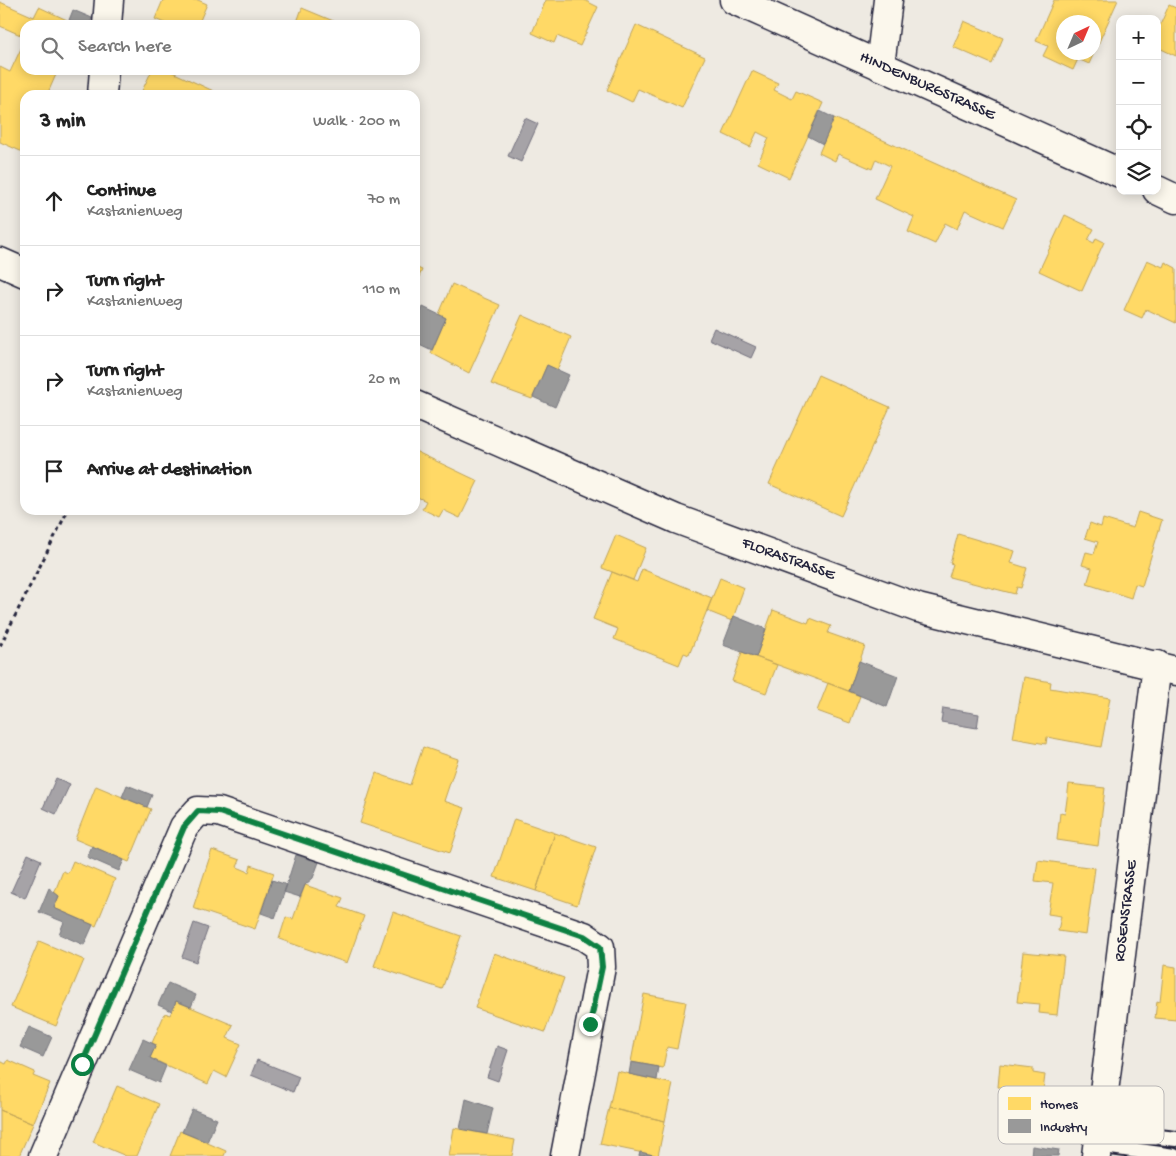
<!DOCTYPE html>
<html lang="en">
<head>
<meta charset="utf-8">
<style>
  body { margin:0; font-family:"Gochi Hand",sans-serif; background:#f6f6f6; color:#222 }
  .controls { position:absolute; right:15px; top:15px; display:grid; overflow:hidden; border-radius:10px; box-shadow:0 2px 12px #0003 }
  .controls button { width:45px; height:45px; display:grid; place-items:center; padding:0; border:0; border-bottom:1px solid #e0e0e0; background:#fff; color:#222; font:25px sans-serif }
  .compass { position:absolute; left:1056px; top:15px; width:45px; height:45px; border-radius:50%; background:#fff; box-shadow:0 2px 12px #0003; rotate:44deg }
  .stop { position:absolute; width:15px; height:15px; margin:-11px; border:4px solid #0b8043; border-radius:50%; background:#fff }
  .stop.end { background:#0b8043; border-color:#fff; box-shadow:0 1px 5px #0008 }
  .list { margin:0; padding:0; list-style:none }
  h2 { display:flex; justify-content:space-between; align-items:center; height:65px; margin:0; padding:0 20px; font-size:21px }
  h2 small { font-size:16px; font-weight:400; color:#767676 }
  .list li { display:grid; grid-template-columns:32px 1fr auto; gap:15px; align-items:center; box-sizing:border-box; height:90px; padding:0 20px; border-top:1px solid #e0e0e0 }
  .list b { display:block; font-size:19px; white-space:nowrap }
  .list p { margin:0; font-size:16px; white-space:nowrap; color:#767676 }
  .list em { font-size:16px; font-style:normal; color:#767676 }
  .icon { flex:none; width:28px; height:28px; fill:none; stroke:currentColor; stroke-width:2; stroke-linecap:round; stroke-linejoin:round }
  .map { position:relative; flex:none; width:1176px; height:1156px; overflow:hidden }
  .search { position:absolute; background:#fff; box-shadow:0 2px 12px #0003; left:20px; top:20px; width:400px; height:55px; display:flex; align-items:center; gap:12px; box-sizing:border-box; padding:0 18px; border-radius:15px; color:#767676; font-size:19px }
  .panel { position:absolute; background:#fff; box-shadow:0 2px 12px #0003; left:20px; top:90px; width:400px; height:425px; border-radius:15px }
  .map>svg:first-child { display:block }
  .water { fill:#a6a3a7; stroke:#716f7c }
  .homes { fill:#ffd966; stroke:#bda259; fill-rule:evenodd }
  .industry { fill:#999; stroke:#75757d }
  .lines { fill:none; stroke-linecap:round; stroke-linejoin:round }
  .service-casing { stroke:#22223b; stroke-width:18 }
  .minor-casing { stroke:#22223b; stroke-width:31 }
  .path { stroke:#22223b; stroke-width:3; stroke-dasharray:4 4; stroke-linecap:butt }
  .service { stroke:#fbf7ec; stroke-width:14 }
  .minor { stroke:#fbf7ec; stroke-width:28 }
  .route { stroke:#0b8043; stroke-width:6 }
  .labels { text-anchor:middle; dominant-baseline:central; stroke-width:5; stroke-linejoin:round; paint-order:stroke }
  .street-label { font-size:16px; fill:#22223b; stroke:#fbf7ec }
  .key { fill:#fbf7ec; stroke:#bab7b7; stroke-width:1 }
  .key-label { font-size:14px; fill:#22223b }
</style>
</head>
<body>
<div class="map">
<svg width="1176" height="1156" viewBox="0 0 1176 1156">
  <rect width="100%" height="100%" fill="#eeeae2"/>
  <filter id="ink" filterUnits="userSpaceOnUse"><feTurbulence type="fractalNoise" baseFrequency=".02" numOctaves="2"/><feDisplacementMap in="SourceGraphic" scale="10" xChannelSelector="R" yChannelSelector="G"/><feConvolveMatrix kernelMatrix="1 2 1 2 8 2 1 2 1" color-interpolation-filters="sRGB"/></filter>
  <g filter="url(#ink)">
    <!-- water -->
    <path class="water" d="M525,118L538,124L521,162L508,156Z
      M714,328L756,347L751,358L709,339Z
      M943,708L979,714L977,728L941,722Z
      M56,778L70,784L56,814L43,808Z
      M28,854L41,860L25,898L11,892Z
      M194,923L208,928L196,962L182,957Z
      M497,1046L508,1050L498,1081L487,1077Z
      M257,1060L299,1077L293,1092L251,1075Z"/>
    <!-- homes -->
    <path class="homes" d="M163,0H198L207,4L198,25H169L155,19Z
      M546,0H584L598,7L580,46L557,36L554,43L532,33Z
      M1054,0H1118L1089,64L1078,59L1073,70L1043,56L1048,46L1036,41ZM1064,22H1094V52H1064Z
      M0,2L34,17L39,7L67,20L65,25H25V37L0,26Z
      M1169,5L1176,8V56L1157,47V32Z
      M302,8L343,25H296Z
      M964,21L1003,38L992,64L953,47Z
      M636,25L705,57L682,108L638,89L632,102L607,90Z
      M25,40V70H58L47,95H25V153L0,142V67L10,72Z
      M152,70H168L222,95H140Z
      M752,71L778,83L774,90L792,99L796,91L823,103L789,178L758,163L769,138L757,132L750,147L723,134Z
      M834,118L1016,200L1003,227L965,210L957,229L945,223L935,244L908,232L914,217L875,199L890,166L876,159L872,169L838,154L835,161L819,153Z
      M1065,215L1094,229L1088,240L1094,243L1096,238L1104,242L1082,291L1039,271Z
      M1147,260L1163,267L1165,262L1176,268V323L1146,309L1142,318L1124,310Z
      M415,267L422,270L415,286Z
      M452,284L500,305L469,373L431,353L446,318L439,314Z
      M522,315L571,337L557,370L547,365L532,399L491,384Z
      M818,375L890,407L841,516L769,484Z
      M415,451L478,481L460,518L443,510L439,517L422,509L426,501L415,496Z
      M1138,512L1162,520L1142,586L1135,584L1131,598L1087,584L1092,568L1082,565L1086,552L1094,554L1098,542L1085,538L1090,523L1101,527L1103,519L1133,528Z
      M958,534L1015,551L1011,563L1027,568L1021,588L1017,587L1015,594L949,577L953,564L950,563Z
      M616,535L646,548L633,580L602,568Z
      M642,569L712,598L689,655L684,653L679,665L614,639L618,629L593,619L612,572L637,582Z
      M720,578L744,588L732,621L707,611Z
      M773,610L808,623L810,618L831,626L828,633L865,646L849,691L756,657Z
      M742,652L777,665L766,693L732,681Z
      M1024,677L1051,682L1050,688L1110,698L1101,747L1047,737L1046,744L1013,738Z
      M828,683L860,696L850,723L817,711Z
      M423,747L458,759L444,801L465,808L450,853L360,823L376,773L410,785Z
      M1069,784L1105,788L1098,846L1057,840L1060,813L1065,814Z
      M96,786L151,809L129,862L75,839Z
      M514,819L555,833L536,891L494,877Z
      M555,833L596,847L577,905L536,891Z
      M212,850L240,860L237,867L242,869L249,872L251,865L274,873L255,929L193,908Z
      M1038,860L1095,868L1086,935L1058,931L1061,916L1048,914L1053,883L1035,881Z
      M73,861L115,879L96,926L54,908L59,896L54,894L55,891L63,871L68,873Z
      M305,885L343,898L339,907L364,916L347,963L279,939L286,917L293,919Z
      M393,912L461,936L442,989L374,966Z
      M39,941L84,960L56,1026L11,1007Z
      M1023,952L1064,956L1057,1015L1039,1013L1040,1004L1017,1002Z
      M494,953L564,978L545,1032L475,1008Z
      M1164,965L1176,967V1020L1155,1018L1157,1001L1160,1002Z
      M644,994L686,1002L677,1049L667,1047L663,1068L631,1062Z
      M176,1001L233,1025L227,1038L241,1044L226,1077L214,1071L208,1084L150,1058L156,1045L152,1043L165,1013L170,1015Z
      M8,1060L35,1072L33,1076L50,1083L33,1124L0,1110V1061L6,1064Z
      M1000,1064L1033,1068V1073L1045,1075L1040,1114L1063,1117L1060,1133L1002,1126L1006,1088L998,1087Z
      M617,1071L673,1084L665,1121L609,1108Z
      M117,1086L159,1104L137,1156H126L93,1142Z
      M609,1108L665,1121L658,1156L600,1144Z
      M0,1110L33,1124L19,1156H0Z
      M454,1128L515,1140L512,1156H449Z
      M180,1131L226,1151L224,1156H170Z"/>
    <!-- industry -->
    <path class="industry" d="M73,10L92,18L89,25H80L69,20Z
      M820,111L834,118L823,144L808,136Z
      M423,307L446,318L432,350L415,342V326Z
      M415,311L421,314L415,326Z
      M547,365L569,375L555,407L533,397Z
      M734,616L766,629L756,657L723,645Z
      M859,661L898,676L887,707L849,691Z
      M127,785L152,795L147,807L122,797Z
      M92,846L124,860L119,871L87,857Z
      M296,855L319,862L313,878L305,885L300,897L284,892Z
      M272,880L287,885L275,918L261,913Z
      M49,888L59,896L54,908L93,925L84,945L59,934L64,922L39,912Z
      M168,983L196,995L191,1007L176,1001L172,1011L158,1005Z
      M29,1027L52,1037L43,1057L20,1047Z
      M143,1039L156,1045L150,1058L166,1066L159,1083L129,1070Z
      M631,1062L659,1067L657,1080L629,1074Z
      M466,1099L493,1108L487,1134L460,1129Z
      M192,1109L217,1119L207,1142L182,1132Z
      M1032,1146L1059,1150L1058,1156H1031Z
      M640,1152L658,1156H659H639Z"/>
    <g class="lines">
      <!-- service casing -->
      <g class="service-casing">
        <path id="service" d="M1099,1130L1176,1139
          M1097,1145L1174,1156"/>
      </g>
      <!-- minor casing -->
      <g class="minor-casing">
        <path id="minor" d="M734,0L1120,173
          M107,25L109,0
          M880,66L888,0
          M102,95L104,70
          M1157,190L1176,199
          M0,262L25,273
          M415,405L676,519L918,608L1176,671
          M43,1156L184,827L198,811L219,812L584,936L600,947L601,967L565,1156
          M1096,1156L1157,665"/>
      </g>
      <!-- path -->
      <path class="path" d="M0,646L68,510"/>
      <!-- service -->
      <use href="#service" class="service"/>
      <!-- minor -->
      <use href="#minor" class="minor"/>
    </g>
  </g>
  <g class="lines" filter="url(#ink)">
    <!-- route -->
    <path class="route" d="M82,1064L184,827L198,811L219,812L584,936L600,947L602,967L590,1024"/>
  </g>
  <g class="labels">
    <!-- street labels -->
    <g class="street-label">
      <text transform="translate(927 87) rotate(24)">HINDENBURGSTRASSE</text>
      <text transform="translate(788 560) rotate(20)">FLORASTRASSE</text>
      <text transform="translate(1127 911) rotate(-83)">ROSENSTRASSE</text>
    </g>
  </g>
  <!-- legend -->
  <rect x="998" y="1086" width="166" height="58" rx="8" class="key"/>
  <rect x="1008" y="1097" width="23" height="13" fill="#ffd966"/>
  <rect x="1008" y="1119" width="23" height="14" fill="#999"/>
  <g class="key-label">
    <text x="1040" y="1108">Homes</text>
    <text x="1040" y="1131">Industry</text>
  </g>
</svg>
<div class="controls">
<button>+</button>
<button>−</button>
<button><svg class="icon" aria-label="locate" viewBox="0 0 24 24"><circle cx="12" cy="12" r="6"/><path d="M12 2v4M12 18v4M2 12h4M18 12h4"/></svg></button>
<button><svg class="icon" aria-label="layers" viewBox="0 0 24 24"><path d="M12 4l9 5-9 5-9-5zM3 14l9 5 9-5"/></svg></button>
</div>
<svg class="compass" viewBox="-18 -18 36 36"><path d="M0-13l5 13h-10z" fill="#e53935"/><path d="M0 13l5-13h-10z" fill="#767676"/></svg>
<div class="stop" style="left:82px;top:1064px"></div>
<div class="stop end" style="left:590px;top:1024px"></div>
<div class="search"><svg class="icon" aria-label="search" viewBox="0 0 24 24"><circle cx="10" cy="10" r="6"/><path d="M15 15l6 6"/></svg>Search here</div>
<section class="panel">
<h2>3 min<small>Walk · 200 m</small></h2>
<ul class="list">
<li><svg class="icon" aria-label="ahead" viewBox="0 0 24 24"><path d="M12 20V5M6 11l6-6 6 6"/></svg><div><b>Continue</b><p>Kastanienweg</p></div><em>70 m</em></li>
<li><svg class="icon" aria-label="right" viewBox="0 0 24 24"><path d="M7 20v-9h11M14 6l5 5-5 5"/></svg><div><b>Turn right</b><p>Kastanienweg</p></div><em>110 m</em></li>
<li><svg class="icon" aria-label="right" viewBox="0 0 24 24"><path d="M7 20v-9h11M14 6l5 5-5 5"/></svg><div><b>Turn right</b><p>Kastanienweg</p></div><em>20 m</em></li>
<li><svg class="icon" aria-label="arrive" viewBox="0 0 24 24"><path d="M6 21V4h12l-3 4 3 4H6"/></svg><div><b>Arrive at destination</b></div></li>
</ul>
</section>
</div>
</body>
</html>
